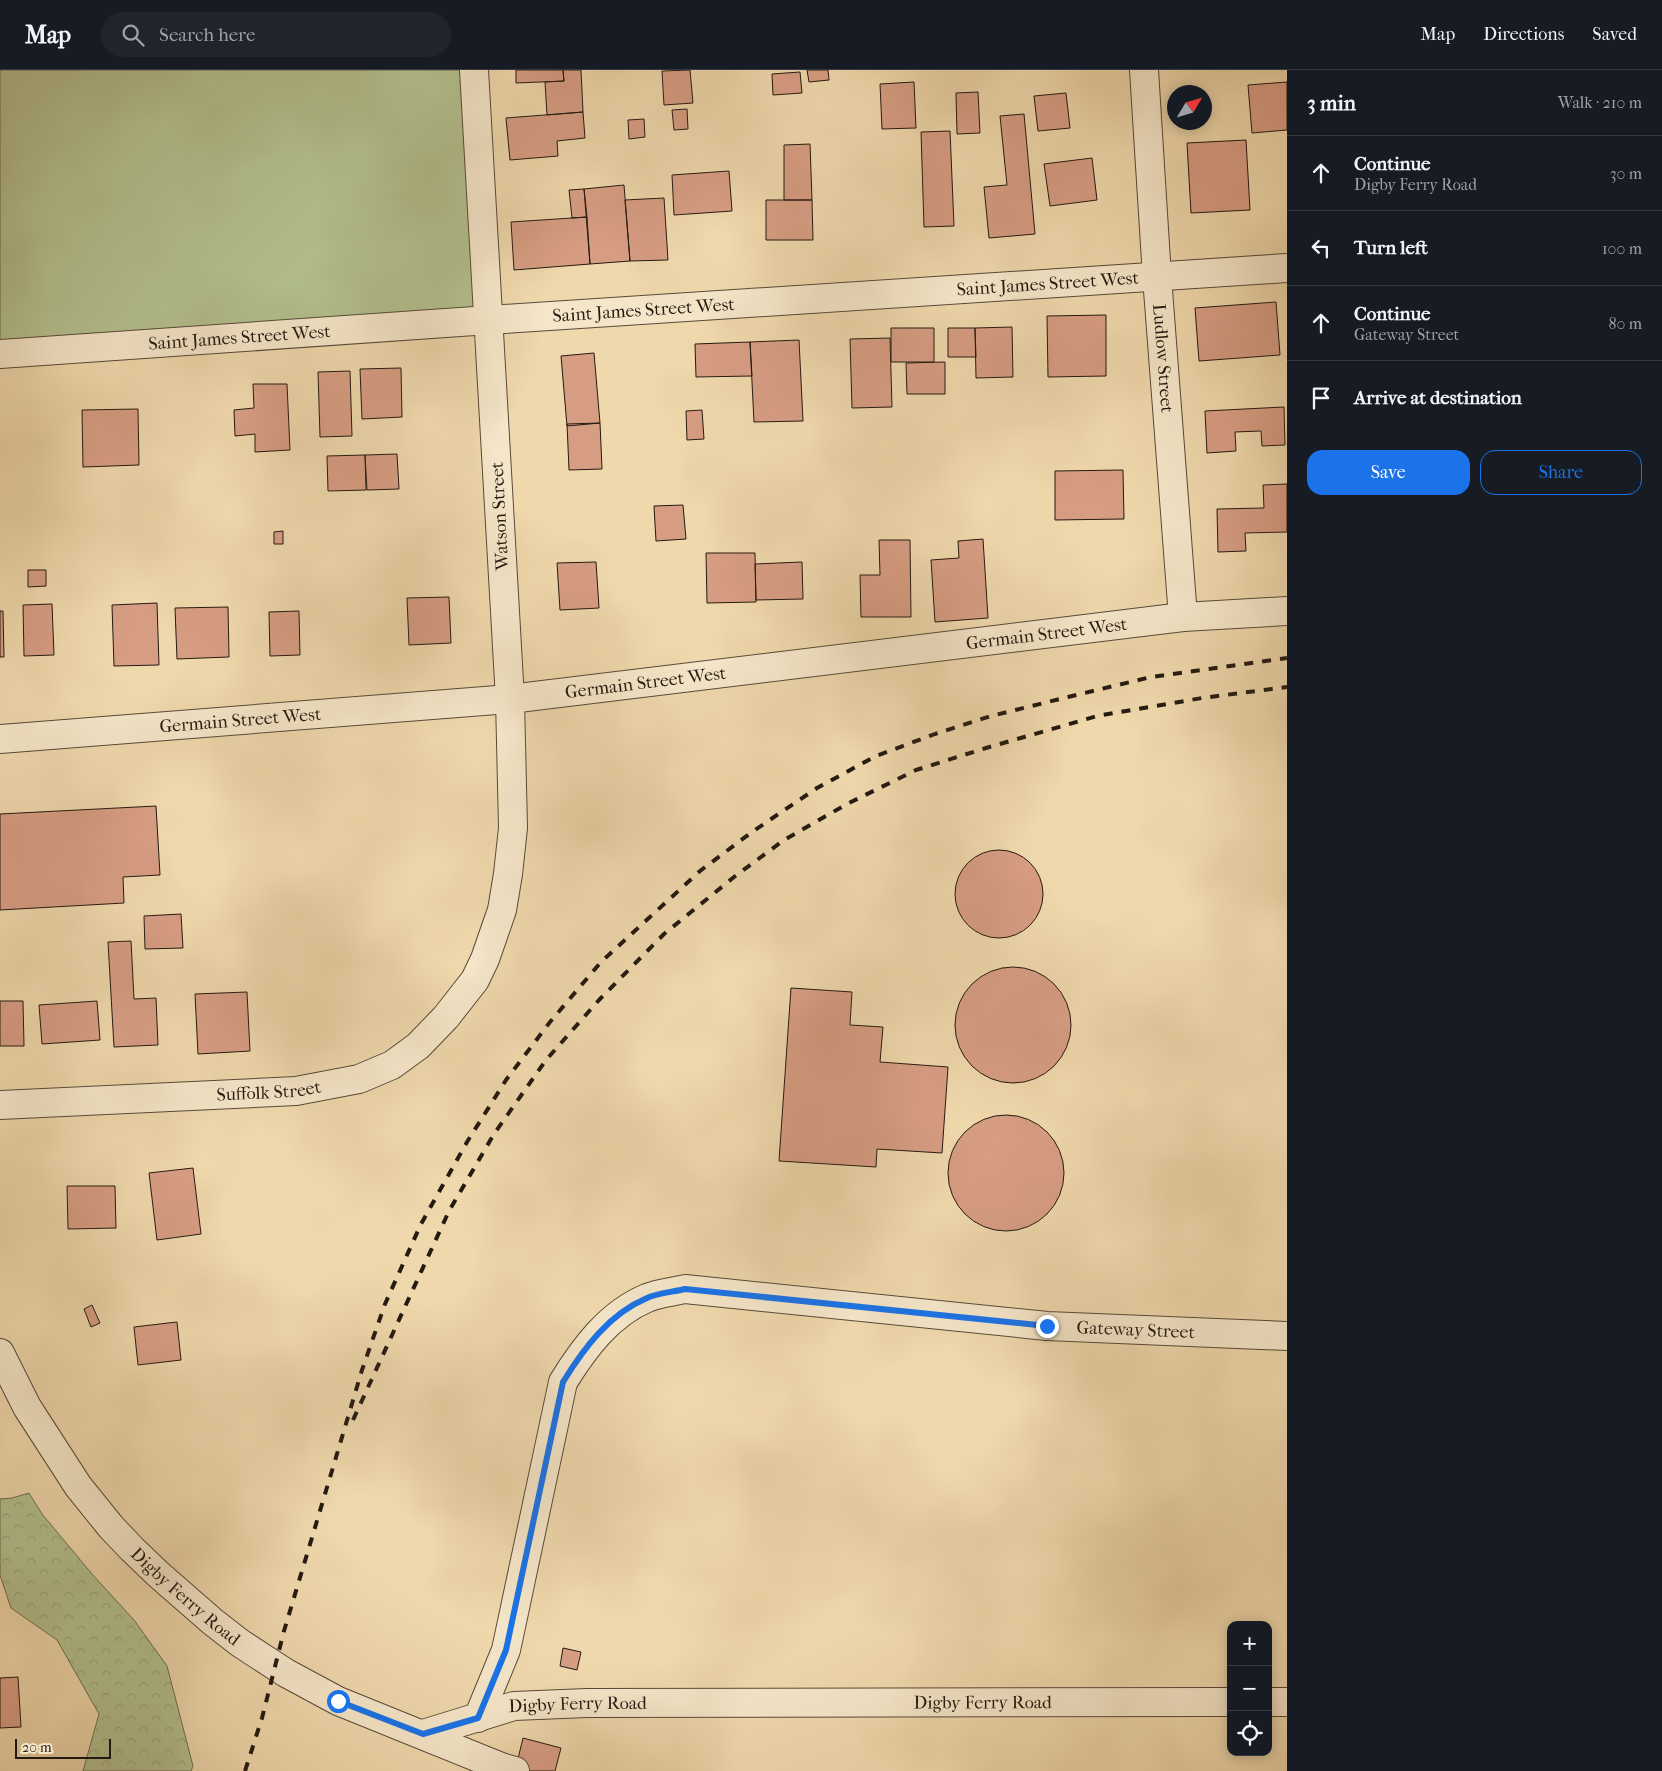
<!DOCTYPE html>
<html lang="en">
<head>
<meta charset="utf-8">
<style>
  body { margin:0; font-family:"IM FELL French Canon",serif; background:#20242c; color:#f1f3f6 }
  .controls { position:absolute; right:15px; bottom:15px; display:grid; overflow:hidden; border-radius:10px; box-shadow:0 2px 12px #0003 }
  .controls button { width:45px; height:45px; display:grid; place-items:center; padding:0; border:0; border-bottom:1px solid #363941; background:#171b24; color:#f1f3f6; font:25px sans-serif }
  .compass { position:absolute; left:1167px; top:15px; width:45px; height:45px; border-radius:50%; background:#171b24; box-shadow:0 2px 12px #0003; rotate:52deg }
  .scale { position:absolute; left:15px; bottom:12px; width:96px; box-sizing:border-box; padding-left:5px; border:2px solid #241a11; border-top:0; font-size:14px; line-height:18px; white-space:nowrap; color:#241a11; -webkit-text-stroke:4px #f5e6c9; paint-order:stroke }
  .stop { position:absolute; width:15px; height:15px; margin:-11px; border:4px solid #1a73e8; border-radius:50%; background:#fff }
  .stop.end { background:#1a73e8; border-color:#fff; box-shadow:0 1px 5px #0008 }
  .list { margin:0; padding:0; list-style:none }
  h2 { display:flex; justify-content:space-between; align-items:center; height:65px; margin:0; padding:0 20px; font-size:21px }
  h2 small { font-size:16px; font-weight:400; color:#9ea1a6 }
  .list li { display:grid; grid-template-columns:32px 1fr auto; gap:15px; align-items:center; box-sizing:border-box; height:75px; padding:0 20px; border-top:1px solid #363941 }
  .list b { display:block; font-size:19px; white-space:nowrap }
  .list p { margin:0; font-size:16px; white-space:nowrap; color:#9ea1a6 }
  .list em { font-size:16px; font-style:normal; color:#9ea1a6 }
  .actions { display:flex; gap:10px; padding:15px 20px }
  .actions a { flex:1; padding:11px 0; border:1px solid #1a73e8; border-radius:15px; text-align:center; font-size:18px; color:#1a73e8 }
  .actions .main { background:#1a73e8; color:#fff }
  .icon { flex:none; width:28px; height:28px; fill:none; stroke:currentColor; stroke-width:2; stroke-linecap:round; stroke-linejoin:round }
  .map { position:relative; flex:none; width:1287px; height:1701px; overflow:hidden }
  header { display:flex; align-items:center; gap:30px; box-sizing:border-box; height:70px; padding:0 25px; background:#171b24; border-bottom:1px solid #363941 }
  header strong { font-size:24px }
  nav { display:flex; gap:28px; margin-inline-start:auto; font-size:18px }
  .search { width:350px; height:45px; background:#20242c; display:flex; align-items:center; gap:12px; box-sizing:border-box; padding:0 18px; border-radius:28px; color:#9ea1a6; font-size:19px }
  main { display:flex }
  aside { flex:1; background:#171b24 }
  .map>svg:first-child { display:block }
  .green { fill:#b3c08e; stroke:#6c6d50 }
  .forest { fill:url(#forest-crowns); stroke:#6c6d50 }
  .building { fill:#d79d83; stroke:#241a11 }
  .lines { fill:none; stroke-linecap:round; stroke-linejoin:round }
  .minor-casing { stroke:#574a38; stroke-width:30 }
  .minor { stroke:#f5e6c9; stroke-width:28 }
  .rail { stroke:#241a11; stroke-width:4; stroke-dasharray:9 9; stroke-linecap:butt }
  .route { stroke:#1a73e8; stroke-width:6 }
  .labels { text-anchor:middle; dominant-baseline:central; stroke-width:4; stroke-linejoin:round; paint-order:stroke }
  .street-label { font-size:18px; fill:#241a11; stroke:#f5e6c9 }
</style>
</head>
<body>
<header>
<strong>Map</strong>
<div class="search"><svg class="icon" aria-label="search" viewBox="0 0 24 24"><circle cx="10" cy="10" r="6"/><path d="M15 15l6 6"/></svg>Search here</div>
<nav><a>Map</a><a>Directions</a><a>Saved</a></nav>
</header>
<main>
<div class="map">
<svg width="1287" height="1701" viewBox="0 0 1287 1701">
  <defs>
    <pattern id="forest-crowns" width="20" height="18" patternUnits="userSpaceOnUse" patternTransform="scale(1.25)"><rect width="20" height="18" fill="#b3c08e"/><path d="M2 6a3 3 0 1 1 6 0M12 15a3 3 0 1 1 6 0" fill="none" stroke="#9aa479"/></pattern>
  </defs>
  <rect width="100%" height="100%" fill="#efd8ac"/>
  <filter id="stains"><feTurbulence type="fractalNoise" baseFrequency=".004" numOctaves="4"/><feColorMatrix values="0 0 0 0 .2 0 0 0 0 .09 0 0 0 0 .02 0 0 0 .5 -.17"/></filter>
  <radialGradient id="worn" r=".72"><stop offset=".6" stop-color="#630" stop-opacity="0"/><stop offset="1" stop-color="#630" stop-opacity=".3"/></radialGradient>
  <!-- green -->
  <path class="green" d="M0,0H474L489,250L0,284Z"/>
  <!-- forest -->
  <path class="forest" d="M29,1423L42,1444L92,1504L134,1550L167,1596L193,1696L191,1701H83L99,1644L57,1570L11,1538L0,1505V1429L12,1428Z"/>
  <!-- building -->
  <path class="building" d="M516,0H563L564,11L516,13Z
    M563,0H581L583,42L547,45L545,12L564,11Z
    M690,0L693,33L664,35L662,1Z
    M807,0H828L829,10L809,12Z
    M800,2L802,23L773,25L772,4Z
    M914,12L916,58L882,59L880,14Z
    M1287,12V60L1252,63L1248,15Z
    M978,22L980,63L957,64L956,23Z
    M1066,23L1070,58L1038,61L1034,26Z
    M687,39L688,59L674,60L672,40Z
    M583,42L585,68L557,71L558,86L510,90L506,48Z
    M1024,44L1035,164L989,168L984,117L1007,115L1000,46Z
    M644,49L645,67L629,69L628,50Z
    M950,61L954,156L924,157L921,62Z
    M1246,70L1250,140L1191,143L1187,73Z
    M810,74L812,130H784V75Z
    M1092,88L1097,130L1050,136L1044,94Z
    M729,101L732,141L674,145L672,105Z
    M624,115L630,191L590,194L584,119Z
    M584,119L587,147L572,148L569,120Z
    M664,128L668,190L630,191L625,130Z
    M766,130H812L813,170H766Z
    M587,147L590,194L514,200L511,152Z
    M1276,232L1280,285L1199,291L1195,238Z
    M1106,245V306L1048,307L1047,246Z
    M1012,257L1013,307L976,308L975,258Z
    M891,258H934V292H891Z
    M948,258H975L976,287H948Z
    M890,268L892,337L852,338L850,269Z
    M799,270L803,351L754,352L750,272Z
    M750,272L752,306L696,307L695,274Z
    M594,283L600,353L567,356L561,286Z
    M945,292V324H907L906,293Z
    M401,298L402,347L362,349L360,299Z
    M350,301L352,366L320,367L318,302Z
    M253,314H287L290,380L255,382V364L235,366L234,340L254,338Z
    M1284,337L1285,375L1262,376L1261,361L1235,362L1236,381L1207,383L1205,341Z
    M138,339L139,395L83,397L82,340Z
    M702,340L704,369L687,370L686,341Z
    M600,353L602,399L569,400L567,354Z
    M397,384L399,419L367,420L365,385Z
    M365,385L366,420L328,421L327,386Z
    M1123,400L1124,449L1055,450V401Z
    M1287,414V462L1245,463L1246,481L1218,482L1217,439L1264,438L1263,415Z
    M683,435L686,469L656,471L654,436Z
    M283,461V474H274V462Z
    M983,469L988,548L935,552L931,490L959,488L958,471Z
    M879,470H910L911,547H861L860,505H880Z
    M706,483H755L756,532L707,533Z
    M596,492L599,538L560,540L557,493Z
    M802,492L803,529L756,530L755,494Z
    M28,500H46V516L28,517Z
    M449,527L451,573L409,575L407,528Z
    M157,533L159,595L114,596L112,535Z
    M52,534L54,585L24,586L23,535Z
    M228,537L229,587L177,589L175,538Z
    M0,541H3L4,587H0Z
    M299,541L300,585L270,586L269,542Z
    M156,736L160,805L123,807L124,833L0,840V744Z
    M955 824a44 44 0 1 1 88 0a44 44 0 1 1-88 0Z
    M181,844L183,878L145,879L144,846Z
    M131,871L134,929L156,928L158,975L114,977L108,872Z
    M955 955a58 58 0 1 1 116 0a58 58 0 1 1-116 0Z
    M791,918L852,922L850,955L883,957L880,992L948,997L942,1083L877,1079L876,1097L779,1091Z
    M247,922L250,981L198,984L195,924Z
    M0,931H23L24,976H0Z
    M97,931L100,970L42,974L39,935Z
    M948 1103a58 58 0 1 1 116 0a58 58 0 1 1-116 0Z
    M193,1098L201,1164L157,1170L149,1103Z
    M67,1116H115L116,1158L68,1159Z
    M92,1235L100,1253L91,1257L84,1239Z
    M177,1252L181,1290L138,1295L134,1257Z
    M563,1578L581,1582L577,1600L560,1596Z
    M18,1607L21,1657L0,1658V1608Z
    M523,1668L561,1678L555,1701H515Z"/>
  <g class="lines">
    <!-- minor casing -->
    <g class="minor-casing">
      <g id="minor">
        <path id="s1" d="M1144,0L1157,207L1183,547"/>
        <path id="s2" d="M0,284L489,250L1287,198"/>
        <path id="s3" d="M0,669L510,629L1183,547L1287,541"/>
        <path id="s4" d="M0,1035L296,1021L359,1009L392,995L418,976L446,947L475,910L485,889L502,840L508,804L513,758L510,629L474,0"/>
        <path id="s5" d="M0,1283L27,1337L78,1416L111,1457L132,1479L158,1504L213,1552L240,1573L286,1603L338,1631L501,1697L515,1701"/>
        <path d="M1268,1632H1287"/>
        <path id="s6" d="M478,1648L506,1580L563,1312C584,1278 609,1244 647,1228C658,1223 673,1222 685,1219L1047,1256L1287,1266"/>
        <path id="s7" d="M423,1664L514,1636L587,1633L1231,1632"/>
      </g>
    </g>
    <!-- minor -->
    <use href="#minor" class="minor"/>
    <!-- rail -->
    <path class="rail" d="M353,1350L449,1141L494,1064L546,990L599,930L664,864L734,807L784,770L847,734L916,700L986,678L1097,646L1202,628L1287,617
      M245,1701L262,1648L284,1561L334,1394L362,1300L385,1234L421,1154L467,1072L506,1010L550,952L601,892L700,801L752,762L817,718L876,686L935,664L991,646L1068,627L1151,607L1287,588"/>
  </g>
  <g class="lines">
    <!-- route -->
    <path class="route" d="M338,1631L423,1664L478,1648L506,1580L563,1312C584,1278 609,1244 647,1228C658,1223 673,1222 685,1219L1047,1256"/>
  </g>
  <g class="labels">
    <!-- street labels -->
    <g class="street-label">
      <text stroke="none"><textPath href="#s2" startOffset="1050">Saint James Street West</textPath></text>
      <text stroke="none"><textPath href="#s2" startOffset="645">Saint James Street West</textPath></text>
      <text stroke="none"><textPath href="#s2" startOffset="240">Saint James Street West</textPath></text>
      <text stroke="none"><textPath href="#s1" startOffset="289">Ludlow Street</textPath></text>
      <text transform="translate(500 446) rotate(-93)">Watson Street</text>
      <text stroke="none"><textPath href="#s3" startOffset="1052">Germain Street West</textPath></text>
      <text stroke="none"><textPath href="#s3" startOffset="648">Germain Street West</textPath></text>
      <text stroke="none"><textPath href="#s3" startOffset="241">Germain Street West</textPath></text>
      <text stroke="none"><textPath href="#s4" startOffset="269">Suffolk Street</textPath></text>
      <text stroke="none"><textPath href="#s6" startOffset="960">Gateway Street</textPath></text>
      <text stroke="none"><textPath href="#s5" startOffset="309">Digby Ferry Road</textPath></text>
      <text stroke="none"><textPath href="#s7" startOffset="564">Digby Ferry Road</textPath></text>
      <text stroke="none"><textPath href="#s7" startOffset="159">Digby Ferry Road</textPath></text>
    </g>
  </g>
  <rect width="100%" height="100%" filter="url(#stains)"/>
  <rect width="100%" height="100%" fill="url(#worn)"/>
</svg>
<div class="controls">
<button>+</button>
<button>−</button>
<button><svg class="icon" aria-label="locate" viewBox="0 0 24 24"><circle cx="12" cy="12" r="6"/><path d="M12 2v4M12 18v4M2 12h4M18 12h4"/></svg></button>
</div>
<svg class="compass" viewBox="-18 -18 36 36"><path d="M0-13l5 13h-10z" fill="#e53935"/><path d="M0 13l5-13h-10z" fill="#9ea1a6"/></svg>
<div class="scale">20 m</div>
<div class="stop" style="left:338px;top:1631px"></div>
<div class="stop end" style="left:1047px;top:1256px"></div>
</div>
<aside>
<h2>3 min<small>Walk · 210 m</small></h2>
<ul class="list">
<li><svg class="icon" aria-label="ahead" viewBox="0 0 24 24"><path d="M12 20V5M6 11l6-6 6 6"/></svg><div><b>Continue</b><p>Digby Ferry Road</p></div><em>30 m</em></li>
<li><svg class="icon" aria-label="left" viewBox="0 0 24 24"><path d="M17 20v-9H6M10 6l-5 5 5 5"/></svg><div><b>Turn left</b></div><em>100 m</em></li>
<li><svg class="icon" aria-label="ahead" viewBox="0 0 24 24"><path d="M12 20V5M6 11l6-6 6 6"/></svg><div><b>Continue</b><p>Gateway Street</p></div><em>80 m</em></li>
<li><svg class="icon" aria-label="arrive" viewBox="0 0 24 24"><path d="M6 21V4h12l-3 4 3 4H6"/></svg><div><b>Arrive at destination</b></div></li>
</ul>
<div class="actions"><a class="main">Save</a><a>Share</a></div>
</aside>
</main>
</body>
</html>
